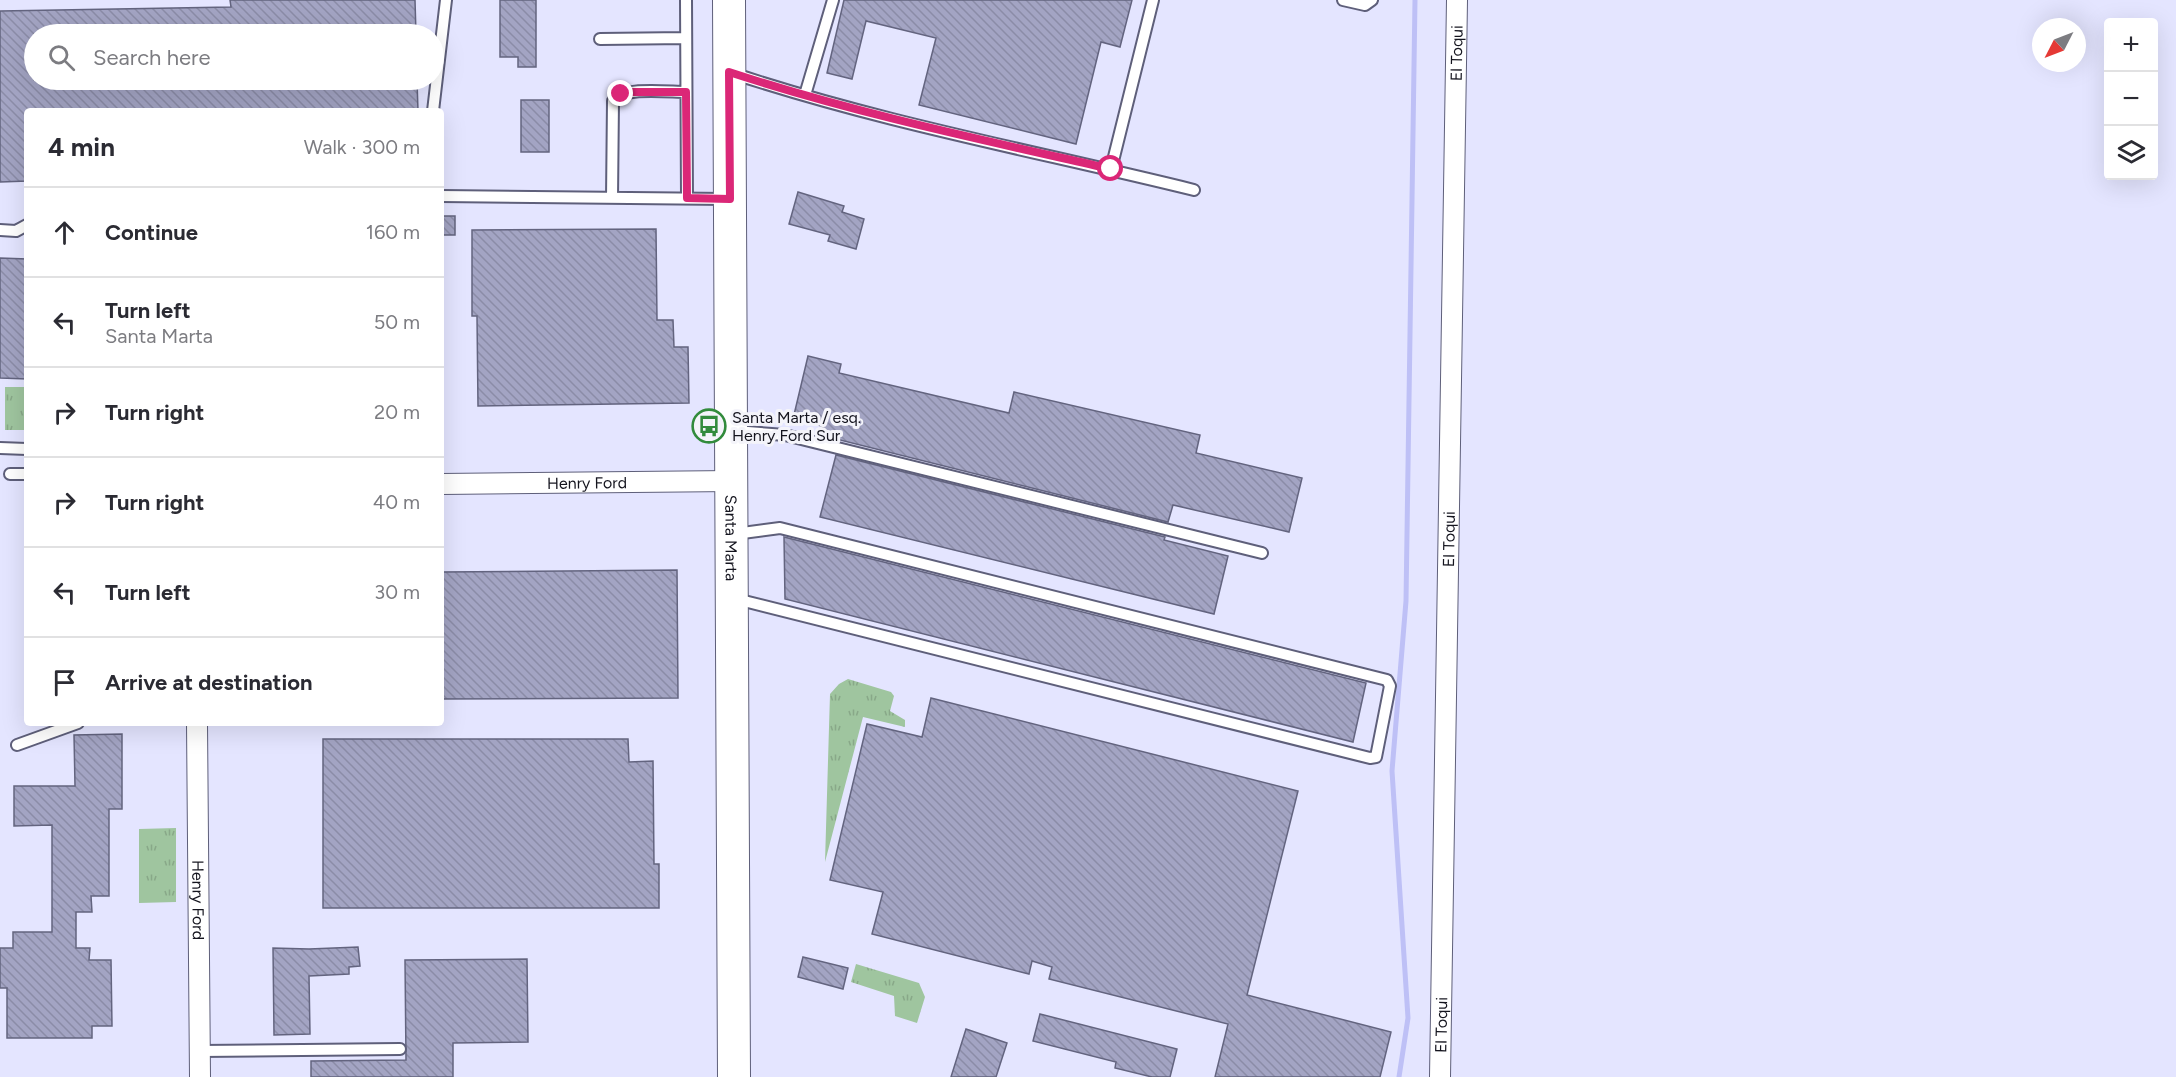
<!DOCTYPE html>
<html lang="en">
<head>
<meta charset="utf-8">
<style>
  body { margin:0; font-family:Figtree,sans-serif; background:#f2f2f3; color:#2b2b33 }
  .controls { position:absolute; right:18px; top:18px; display:grid; overflow:hidden; border-radius:6px; box-shadow:0 6px 24px #0002 }
  .controls button { width:54px; height:54px; display:grid; place-items:center; padding:0; border:0; border-bottom:2px solid #e1e1e2; background:#fff; color:#2b2b33; font:30px sans-serif }
  .compass { position:absolute; left:2032px; top:18px; width:54px; height:54px; border-radius:50%; background:#fff; box-shadow:0 6px 24px #0002; rotate:228deg }
  .stop { position:absolute; width:18px; height:18px; margin:-14px; border:4px solid #db2777; border-radius:50%; background:#fff }
  .stop.end { background:#db2777; border-color:#fff; box-shadow:0 2px 6px #0008 }
  .list { margin:0; padding:0; list-style:none }
  h2 { display:flex; justify-content:space-between; align-items:center; height:78px; margin:0; padding:0 24px; font-size:26px }
  h2 small { font-size:20px; font-weight:400; color:#7c7c81 }
  .list li { display:grid; grid-template-columns:39px 1fr auto; gap:18px; align-items:center; box-sizing:border-box; height:90px; padding:0 24px; border-top:2px solid #e1e1e2 }
  .list b { display:block; font-size:22px; white-space:nowrap }
  .list p { margin:0; font-size:20px; white-space:nowrap; color:#7c7c81 }
  .list em { font-size:20px; font-style:normal; color:#7c7c81 }
  .icon { flex:none; width:33px; height:33px; fill:none; stroke:currentColor; stroke-width:2; stroke-linecap:round; stroke-linejoin:round }
  .map { position:relative; flex:none; width:2176px; height:1077px; overflow:hidden }
  .search { position:absolute; background:#fff; box-shadow:0 6px 24px #0002; left:24px; top:24px; width:420px; height:66px; display:flex; align-items:center; gap:15px; box-sizing:border-box; padding:0 21px; border-radius:33px; color:#7c7c81; font-size:22px }
  .panel { position:absolute; background:#fff; box-shadow:0 6px 24px #0002; left:24px; top:108px; width:420px; height:618px; border-radius:6px }
  .map>svg:first-child { display:block }
  .grass { fill:url(#grass-tufts) }
  .lines { fill:none; stroke-linecap:round; stroke-linejoin:round }
  .stream { stroke:#bec0f6; stroke-width:5 }
  .building { fill:url(#building-back-hatch); stroke:#63647f; stroke-width:1.5 }
  .service-casing { stroke:#5e5f7a; stroke-width:14 }
  .minor-casing { stroke:#5e5f7a; stroke-width:22 }
  .primary-casing { stroke:#5e5f7a; stroke-width:34 }
  .service { stroke:#fff; stroke-width:10 }
  .minor { stroke:#fff; stroke-width:20 }
  .primary { stroke:#fff; stroke-width:32 }
  .route { stroke:#db2777; stroke-width:8 }
  .labels { text-anchor:middle; dominant-baseline:central; stroke-width:6; stroke-linejoin:round; paint-order:stroke }
  .street-label { font-size:16px; fill:#14141e; stroke:#f4f4fa }
  .poi-label { font-size:16px; fill:#14141e; stroke:#f4f4fa; text-anchor:start }
</style>
</head>
<body>
<div class="map">
<svg width="2176" height="1077" viewBox="0 0 2176 1077">
  <defs>
    <pattern id="grass-tufts" width="24" height="20" patternUnits="userSpaceOnUse" patternTransform="scale(1.5)"><rect width="24" height="20" fill="#9fc59f"/><path d="M3 7l-1-3M5 7V3M7 7l1-3M15 17l-1-3M17 17v-4M19 17l1-3" fill="none" stroke="#88a888"/></pattern>
    <pattern id="building-back-hatch" width="6" height="6" patternUnits="userSpaceOnUse" patternTransform="scale(1.5)"><rect width="6" height="6" fill="#a3a4c3"/><path d="M-1 5l2 2M0 0l6 6M5-1l2 2" fill="none" stroke="#8b8ca7"/></pattern>
  </defs>
  <rect width="100%" height="100%" fill="#e4e5ff"/>
  <!-- grass -->
  <path class="grass" d="M5,387H27V430H5Z
    M848,679L891,692L894,696L890,711L905,720V727L863,717L825,862L830,694L839,684Z
    M176,828V902L139,903V829Z
    M856,964L919,983L925,997L917,1023L895,1016L894,996L851,982Z"/>
  <g class="lines">
    <!-- stream -->
    <path class="stream" d="M1399,1077L1408,1018L1392,771L1406,601L1415,0"/>
  </g>
  <!-- building -->
  <path class="building" d="M230,0H415L416,34H34V80H417L418,111H27V181L0,182V11L231,7Z
    M500,0H536V67H518V57H500Z
    M844,0H1132L1120,47L1101,42L1076,144L919,105L936,38L866,21L852,79L827,73Z
    M521,100H549V152H521Z
    M798,192L844,206L842,212L864,219L856,249L828,241L830,235L789,224Z
    M441,216H455V235H441Z
    M656,229L657,320H673L674,347H688L689,403L478,406L477,316H472V230Z
    M0,258L27,259V379L0,378Z
    M808,356L841,364L839,373L1009,413L1014,392L1200,435L1196,453L1302,478L1289,532L1173,505L1168,522L820,435L822,426L793,419Z
    M836,455L1165,537L1164,540L1228,556L1214,614L820,517Z
    M784,537L1366,683L1353,742L785,599Z
    M677,570L678,698L441,699V572Z
    M931,698L1298,791L1247,995L1391,1032L1380,1077H1215L1228,1024L1049,979L1052,967L1032,961L1029,974L872,934L883,892L830,880L867,724L922,737Z
    M122,734V809H109V896H91L92,912H76V948H90L89,960H111L112,1026H92V1038H7V988H0V948H13V932H52V825L14,826V786H75L74,735Z
    M323,739H628L629,762L653,761L654,864H659V908H323Z
    M358,947L360,966L349,967V974L309,976L310,1034L274,1035L273,948L309,949Z
    M803,957L848,968L843,989L798,977Z
    M527,959L528,1042L453,1043V1077H311V1061L406,1060L405,960Z
    M1040,1014L1177,1049L1170,1077H1152L1115,1068L1116,1062L1033,1041Z
    M966,1029L1007,1043L996,1077H951Z"/>
  <g class="lines">
    <!-- service casing -->
    <g class="service-casing">
      <path id="service" d="M686,0L687,198
        M1343,0L1365,5L1372,0
        M600,39L686,38
        M732,73C883,123 1040,152 1194,190
        M805,95L833,0
        M433,111L446,0
        M1111,169L1153,0
        M441,196L727,199
        M612,198L613,101C624,86 668,92 686,92
        M0,230L16,231L27,225
        M735,431L785,435L1262,553
        M0,448L27,449
        M10,474H27
        M735,534L780,528L1387,680L1390,686L1376,757L1370,758L736,599
        M17,745L78,723
        M200,1051L400,1049"/>
    </g>
    <!-- minor casing -->
    <g class="minor-casing">
      <g id="minor">
        <path id="s1" d="M441,484L732,481"/>
        <path id="s2" d="M197,723L200,1077"/>
        <path id="s3" d="M1440,1077L1457,0"/>
      </g>
    </g>
    <!-- primary casing -->
    <g class="primary-casing">
      <g id="primary">
        <path id="s4" d="M729,0L734,1077"/>
      </g>
    </g>
    <!-- service -->
    <use href="#service" class="service"/>
    <!-- minor -->
    <use href="#minor" class="minor"/>
    <!-- primary -->
    <use href="#primary" class="primary"/>
  </g>
  <g class="lines">
    <!-- route -->
    <path class="route" d="M621,94L627,92H686L687,198L730,199L729,72C854,113 983,140 1111,169"/>
  </g>
  <!-- icons -->
  <defs>
    <g id="bus-ring" transform="scale(1.725)"><circle r="9.5" fill="#f4f4fa" stroke="#328b3c" stroke-width="1.5"/><path d="M-5-6H5V4H4V6H2V4H-2V6H-4V4H-5ZM-3.5-4V0h7V-4ZM-3.5 1.2v1.5H-2V1.2ZM2 1.2v1.5H3.5V1.2Z" fill="#328b3c"/></g>
  </defs>
  <g fill-rule="evenodd">
    <use href="#bus-ring" x="709" y="426"/>
  </g>
  <g class="labels">
    <!-- street labels -->
    <g class="street-label">
      <text stroke="none"><textPath href="#s3" startOffset="1024">El Toqui</textPath></text>
      <text stroke="none"><textPath href="#s1" startOffset="146">Henry Ford</textPath></text>
      <text stroke="none"><textPath href="#s4" startOffset="538">Santa Marta</textPath></text>
      <text stroke="none"><textPath href="#s3" startOffset="538">El Toqui</textPath></text>
      <text stroke="none"><textPath href="#s2" startOffset="177">Henry Ford</textPath></text>
      <text stroke="none"><textPath href="#s3" startOffset="52">El Toqui</textPath></text>
    </g>
    <!-- poi labels -->
    <g class="poi-label">
      <text x="732" y="417">Santa Marta / esq.<tspan x="732" dy="18">Henry Ford Sur</tspan></text>
    </g>
  </g>
</svg>
<div class="controls">
<button>+</button>
<button>−</button>
<button><svg class="icon" aria-label="layers" viewBox="0 0 24 24"><path d="M12 4l9 5-9 5-9-5zM3 14l9 5 9-5"/></svg></button>
</div>
<svg class="compass" viewBox="-18 -18 36 36"><path d="M0-13l5 13h-10z" fill="#e53935"/><path d="M0 13l5-13h-10z" fill="#7c7c81"/></svg>
<div class="stop" style="left:1111px;top:169px"></div>
<div class="stop end" style="left:621px;top:94px"></div>
<div class="search"><svg class="icon" aria-label="search" viewBox="0 0 24 24"><circle cx="10" cy="10" r="6"/><path d="M15 15l6 6"/></svg>Search here</div>
<section class="panel">
<h2>4 min<small>Walk · 300 m</small></h2>
<ul class="list">
<li><svg class="icon" aria-label="ahead" viewBox="0 0 24 24"><path d="M12 20V5M6 11l6-6 6 6"/></svg><div><b>Continue</b></div><em>160 m</em></li>
<li><svg class="icon" aria-label="left" viewBox="0 0 24 24"><path d="M17 20v-9H6M10 6l-5 5 5 5"/></svg><div><b>Turn left</b><p>Santa Marta</p></div><em>50 m</em></li>
<li><svg class="icon" aria-label="right" viewBox="0 0 24 24"><path d="M7 20v-9h11M14 6l5 5-5 5"/></svg><div><b>Turn right</b></div><em>20 m</em></li>
<li><svg class="icon" aria-label="right" viewBox="0 0 24 24"><path d="M7 20v-9h11M14 6l5 5-5 5"/></svg><div><b>Turn right</b></div><em>40 m</em></li>
<li><svg class="icon" aria-label="left" viewBox="0 0 24 24"><path d="M17 20v-9H6M10 6l-5 5 5 5"/></svg><div><b>Turn left</b></div><em>30 m</em></li>
<li><svg class="icon" aria-label="arrive" viewBox="0 0 24 24"><path d="M6 21V4h12l-3 4 3 4H6"/></svg><div><b>Arrive at destination</b></div></li>
</ul>
</section>
</div>
</body>
</html>
